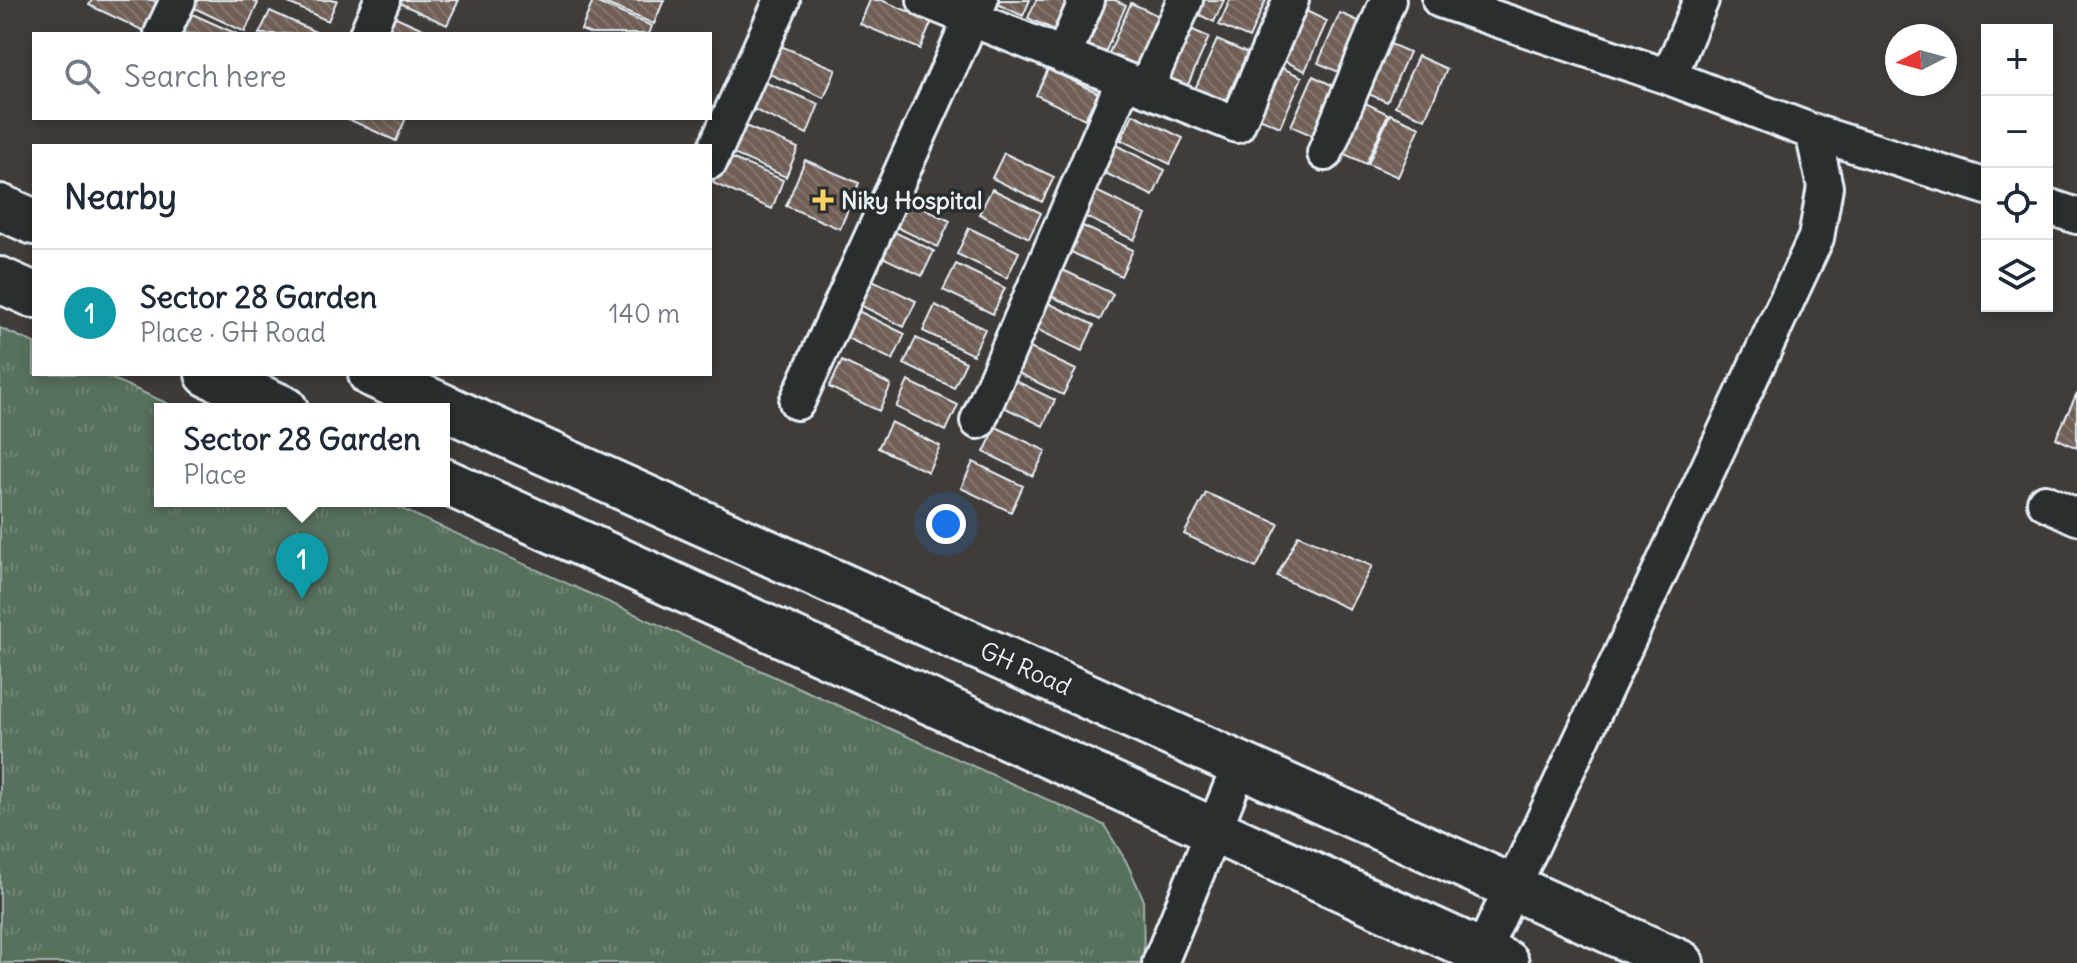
<!DOCTYPE html>
<html lang="en">
<head>
<meta charset="utf-8">
<style>
  body { margin:0; font-family:Delius,sans-serif; background:#f6f6f7; color:#1f2937 }
  .controls { position:absolute; right:24px; top:24px; display:grid; overflow:hidden; border-radius:0px; box-shadow:0 4px 12px #0003 }
  .controls button { width:72px; height:72px; display:grid; place-items:center; padding:0; border:0; border-bottom:2px solid #e0e1e3; background:#fff; color:#1f2937; font:40px sans-serif }
  .compass { position:absolute; left:1885px; top:24px; width:72px; height:72px; border-radius:50%; background:#fff; box-shadow:0 4px 12px #0003; rotate:264deg }
  .you { position:absolute; left:946px; top:524px; width:28px; height:28px; margin:-20px; border:6px solid #fff; border-radius:50%; background:#1a73e8; box-shadow:0 0 0 12px #1a73e833 }
  .badge { display:grid; place-items:center; width:52px; height:52px; border-radius:50%; background:#1a73e8; color:#fff; font-size:26px; font-weight:700 }
  .pin { position:absolute; translate:-50% -66px; filter:drop-shadow(0 2px 4px #0008) }
  .pin::after { content:''; position:absolute; top:42px; width:28px; height:24px; background:inherit; clip-path:polygon(0 0,100% 0,50% 100%) }
  .popup { position:absolute; left:154px; top:403px; width:296px; height:104px; box-sizing:border-box; display:grid; place-content:center; border-radius:0px; background:#fff; filter:drop-shadow(0 2px 6px #0005); font-size:26px; white-space:nowrap; color:#747a83 }
  .popup b { font-size:30px; color:#1f2937 }
  .popup::after { content:''; position:absolute; left:50%; top:100%; margin-left:-16px; border:16px solid transparent; border-top-color:#fff }
  .list { margin:0; padding:0; list-style:none }
  h2 { display:flex; justify-content:space-between; align-items:center; height:104px; margin:0; padding:0 32px; font-size:34px }
  h2 small { font-size:26px; font-weight:400; color:#747a83 }
  .list li { display:grid; grid-template-columns:52px 1fr auto; gap:24px; align-items:center; box-sizing:border-box; height:128px; padding:0 32px; border-top:2px solid #e0e1e3 }
  .list b { display:block; font-size:30px; white-space:nowrap }
  .list p { margin:0; font-size:26px; white-space:nowrap; color:#747a83 }
  .list em { font-size:26px; font-style:normal; color:#747a83 }
  .icon { flex:none; width:44px; height:44px; fill:none; stroke:currentColor; stroke-width:2; stroke-linecap:round; stroke-linejoin:round }
  .map { position:relative; flex:none; width:2077px; height:963px; overflow:hidden }
  .search { position:absolute; background:#fff; box-shadow:0 4px 12px #0003; left:32px; top:32px; width:680px; height:88px; display:flex; align-items:center; gap:20px; box-sizing:border-box; padding:0 28px; border-radius:0px; color:#747a83; font-size:30px }
  .panel { position:absolute; background:#fff; box-shadow:0 4px 12px #0003; left:32px; top:144px; width:680px; height:232px; border-radius:0px }
  .map>svg:first-child { display:block }
  .park { fill:url(#park-tufts); stroke:#a0b1ab; stroke-width:2 }
  .building { fill:url(#building-back-hatch); stroke:#e8f1f8; stroke-width:2 }
  .lines { fill:none; stroke-linecap:round; stroke-linejoin:round }
  .street-casing { stroke:#e8f1f8; stroke-width:40 }
  .secondary-casing { stroke:#e8f1f8; stroke-width:50 }
  .street { stroke:#2a2d2e; stroke-width:34 }
  .secondary { stroke:#2a2d2e; stroke-width:44 }
  .poi-dot { fill:#ffd166; stroke:#2a2d2e; stroke-width:3 }
  .labels { text-anchor:middle; dominant-baseline:central; stroke-width:7; stroke-linejoin:round; paint-order:stroke }
  .poi-label { font-size:24px; font-weight:bold; fill:#e8f1f8; stroke:#2a2d2e; text-anchor:start }
  .street-label { font-size:24px; fill:#e8f1f8; stroke:#2a2d2e }
</style>
</head>
<body>
<div class="map">
<svg width="2077" height="963" viewBox="0 0 2077 963">
  <defs>
    <pattern id="park-tufts" width="24" height="20" patternUnits="userSpaceOnUse" patternTransform="scale(2)"><rect width="24" height="20" fill="#59715e"/><path d="M3 7l-1-3M5 7V3M7 7l1-3M15 17l-1-3M17 17v-4M19 17l1-3" fill="none" stroke="#718676"/></pattern>
    <pattern id="building-back-hatch" width="6" height="6" patternUnits="userSpaceOnUse" patternTransform="scale(2)"><rect width="6" height="6" fill="#6f5f56"/><path d="M-1 5l2 2M0 0l6 6M5-1l2 2" fill="none" stroke="#84766f"/></pattern>
  </defs>
  <rect width="100%" height="100%" fill="#3f3c3a"/>
  <filter id="ink" filterUnits="userSpaceOnUse"><feTurbulence type="fractalNoise" baseFrequency=".0125" numOctaves="2"/><feDisplacementMap in="SourceGraphic" scale="16" xChannelSelector="R" yChannelSelector="G"/><feConvolveMatrix kernelMatrix="1 2 1 2 8 2 1 2 1" color-interpolation-filters="sRGB"/></filter>
  <g filter="url(#ink)">
    <!-- park -->
    <path class="park" d="M0,328L34,343V374H102L180,409H160V501H384L1104,825L1126,861L1143,898L1144,963H0Z"/>
    <!-- building -->
    <path class="building" d="M92,0H152L157,2L144,31L89,5Z
      M193,0H251L258,3L245,32L190,6Z
      M282,0H337L328,21Z
      M393,0H459L447,25Z
      M597,0H664L654,24Z
      M870,0H881L932,21L920,49L860,24Z
      M994,0H1030L1023,16L993,2Z
      M1036,0H1071L1057,31L1028,18Z
      M1093,0H1115L1126,5L1104,55L1075,42Z
      M1188,0H1224L1214,22L1185,8Z
      M1230,0H1266L1249,38L1219,25Z
      M593,1L652,26L649,34H591L581,30Z
      M1131,3L1161,17L1139,66L1109,53Z
      M1298,7L1327,21L1305,71L1276,57Z
      M270,11L320,34H259Z
      M190,13L237,34H180Z
      M387,13L434,34H378Z
      M1340,13L1370,26L1348,76L1318,63Z
      M1179,24L1209,37L1187,87L1157,74Z
      M1379,39L1409,52L1387,102L1357,89Z
      M1217,40L1247,53L1225,103L1195,89Z
      M776,44L836,69L824,98L765,72Z
      M1418,56L1447,69L1425,119L1395,106Z
      M1273,64L1302,77L1280,127L1250,114Z
      M1048,69L1098,93L1085,119L1036,95Z
      M1313,76L1342,90L1320,139L1291,126Z
      M759,80L819,104L807,134L748,107Z
      M1359,100L1388,114L1366,164L1336,150Z
      M1133,114L1183,138L1170,164L1121,140Z
      M1390,114L1420,127L1398,177L1368,164Z
      M346,118H406L396,141Z
      M738,123L798,148L786,177L727,151Z
      M1116,145L1165,170L1153,196L1103,172Z
      M1004,153L1054,177L1042,202L992,178Z
      M724,155L783,180L772,209L713,183Z
      M805,160L859,183L840,229L786,206Z
      M992,189L1041,213L1029,238L979,214Z
      M1096,191L1146,215L1134,240L1084,216Z
      M901,197L950,221L938,247L888,223Z
      M1083,226L1133,250L1121,276L1071,252Z
      M884,227L934,251L922,276L872,252Z
      M969,228L1019,252L1007,278L957,254Z
      M956,264L1005,288L993,314L943,290Z
      M1063,270L1113,294L1100,320L1051,296Z
      M866,277L916,301L904,327L854,302Z
      M1044,301L1094,325L1082,351L1032,327Z
      M935,305L985,329L973,355L923,331Z
      M856,310L905,334L893,360L843,336Z
      M916,338L966,362L954,388L904,364Z
      M1026,346L1076,370L1063,395L1014,371Z
      M842,361L891,385L879,411L829,387Z
      M1006,376L1055,400L1043,426L993,402Z
      M908,381L958,405L946,431L896,407Z
      M2077,393V448L2056,438Z
      M891,422L940,446L928,472L878,448Z
      M996,427L1046,451L1033,476L984,452Z
      M973,462L1023,486L1011,512L961,488Z
      M1206,493L1279,524L1256,568L1184,534Z
      M1298,535L1372,566L1349,609L1277,576Z"/>
    <g class="lines">
      <!-- street casing -->
      <g class="street-casing">
        <path id="street" d="M925,0L1237,125L1291,0
          M1440,0L1669,77L1813,132L1825,187L1816,238L1482,952
          M162,34L178,0
          M367,34L382,0
          M1063,56L1087,0
          M1669,77L1701,0
          M1146,88L1185,0
          M1813,132L1987,187
          M1325,153L1388,0
          M710,161L782,0
          M2047,206L2077,216
          M797,402L980,0
          M978,421L1124,80
          M2045,502L2077,517
          M1160,963L1240,765"/>
      </g>
      <!-- secondary casing -->
      <g class="secondary-casing">
        <path id="secondary" d="M0,207L34,222
          M0,280L34,295
          M208,374L285,409
          M371,374L1681,963
          M444,481L1506,963"/>
      </g>
      <!-- street -->
      <use href="#street" class="street"/>
      <!-- secondary -->
      <use href="#secondary" class="secondary"/>
    </g>
  </g>
  <!-- markers -->
  <path class="poi-dot" d="M819 188h8v8h8v8h-8v8h-8v-8h-8v-8h8z"/>
  <g class="labels">
    <!-- poi labels -->
    <g class="poi-label">
      <text x="841" y="200">Niky Hospital</text>
    </g>
    <!-- street labels -->
    <g class="street-label">
      <text transform="translate(1026 668) rotate(24)">GH Road</text>
    </g>
  </g>
</svg>
<div class="controls">
<button>+</button>
<button>−</button>
<button><svg class="icon" aria-label="locate" viewBox="0 0 24 24"><circle cx="12" cy="12" r="6"/><path d="M12 2v4M12 18v4M2 12h4M18 12h4"/></svg></button>
<button><svg class="icon" aria-label="layers" viewBox="0 0 24 24"><path d="M12 4l9 5-9 5-9-5zM3 14l9 5 9-5"/></svg></button>
</div>
<svg class="compass" viewBox="-18 -18 36 36"><path d="M0-13l5 13h-10z" fill="#e53935"/><path d="M0 13l5-13h-10z" fill="#747a83"/></svg>
<div class="you"></div>
<div class="pin badge" style="left:302px;top:599px;background:#0f9aa8">1</div>
<div class="popup"><b>Sector 28 Garden</b>Place</div>
<div class="search"><svg class="icon" aria-label="search" viewBox="0 0 24 24"><circle cx="10" cy="10" r="6"/><path d="M15 15l6 6"/></svg>Search here</div>
<section class="panel">
<h2>Nearby<small></small></h2>
<ul class="list">
<li><span class="badge" style="background:#0f9aa8">1</span><div><b>Sector 28 Garden</b><p>Place · GH Road</p></div><em>140 m</em></li>
</ul>
</section>
</div>
</body>
</html>
